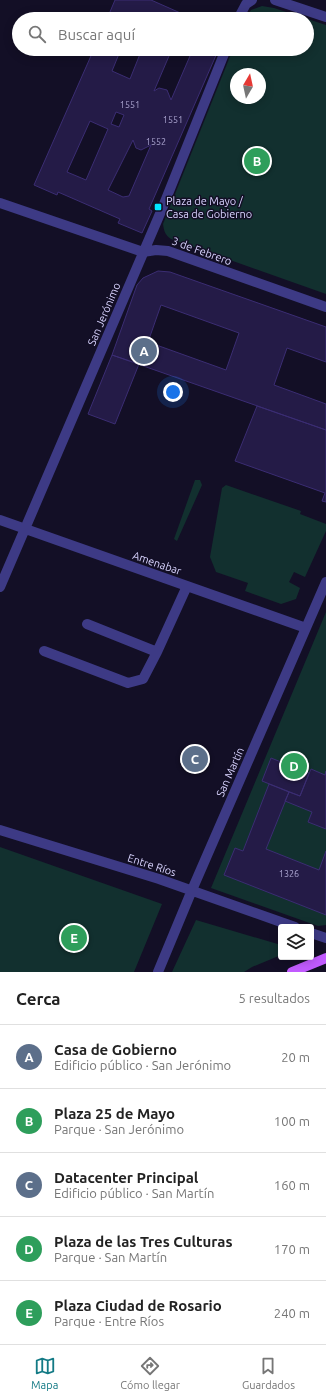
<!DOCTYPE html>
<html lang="es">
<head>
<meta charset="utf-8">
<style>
  body { margin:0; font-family:Ubuntu,sans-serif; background:#f6f6f6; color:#222 }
  .controls { position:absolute; right:12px; bottom:12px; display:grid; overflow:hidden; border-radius:4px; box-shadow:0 2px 10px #0003 }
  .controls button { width:36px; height:36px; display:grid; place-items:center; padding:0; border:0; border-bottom:1px solid #e0e0e0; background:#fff; color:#222; font:20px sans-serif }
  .compass { position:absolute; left:230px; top:68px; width:36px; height:36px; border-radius:50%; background:#fff; box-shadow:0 2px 10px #0003; rotate:9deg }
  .you { position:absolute; left:173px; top:392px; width:14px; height:14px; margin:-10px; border:3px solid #fff; border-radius:50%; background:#1a73e8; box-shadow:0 0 0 6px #1a73e833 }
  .badge { display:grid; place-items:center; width:26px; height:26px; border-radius:50%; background:#137a85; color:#fff; font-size:13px; font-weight:700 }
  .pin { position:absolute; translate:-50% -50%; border:2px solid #fff; box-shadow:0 1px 4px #0006 }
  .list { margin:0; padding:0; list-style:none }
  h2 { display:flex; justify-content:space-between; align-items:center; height:52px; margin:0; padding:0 16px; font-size:17px }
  h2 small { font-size:13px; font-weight:400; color:#767676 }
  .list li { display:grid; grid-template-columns:26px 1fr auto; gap:12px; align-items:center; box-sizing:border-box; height:64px; padding:0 16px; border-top:1px solid #e0e0e0 }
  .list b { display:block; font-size:15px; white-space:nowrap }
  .list p { margin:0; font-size:13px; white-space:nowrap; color:#767676 }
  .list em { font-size:13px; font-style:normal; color:#767676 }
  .icon { flex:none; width:22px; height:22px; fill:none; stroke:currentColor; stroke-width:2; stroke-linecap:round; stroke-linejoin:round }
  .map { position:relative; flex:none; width:326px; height:972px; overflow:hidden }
  .search { position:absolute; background:#fff; box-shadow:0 2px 10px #0003; left:12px; right:12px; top:12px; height:44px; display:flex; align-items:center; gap:10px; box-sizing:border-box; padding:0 14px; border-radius:22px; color:#767676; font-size:15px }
  .sheet { height:372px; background:#fff }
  nav { display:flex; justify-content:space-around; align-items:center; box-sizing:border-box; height:56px; border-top:1px solid #e0e0e0; background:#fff; font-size:11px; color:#767676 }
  nav a { display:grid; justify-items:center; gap:2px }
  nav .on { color:#137a85 }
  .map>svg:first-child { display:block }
  .green { fill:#12302f; fill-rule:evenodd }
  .building { fill:#241b47; stroke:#3b2d73; fill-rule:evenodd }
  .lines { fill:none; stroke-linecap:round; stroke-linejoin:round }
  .minor { stroke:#3d3a85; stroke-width:10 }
  .major { stroke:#c25bff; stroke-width:10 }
  .poi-dot { fill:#00e5ff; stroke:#130f26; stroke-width:1.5 }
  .labels { text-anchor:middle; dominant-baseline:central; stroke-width:3; stroke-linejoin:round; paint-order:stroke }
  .number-label { font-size:9px; fill:#aca6d1 }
  .poi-label { font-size:11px; fill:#d9d4ff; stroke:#130f26; text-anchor:start }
  .street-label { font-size:11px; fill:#d9d4ff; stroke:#130f26 }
</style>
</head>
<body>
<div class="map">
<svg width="326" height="972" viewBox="0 0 326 972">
  <rect width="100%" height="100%" fill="#130f26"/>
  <!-- green -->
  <path class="green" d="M262,6L274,8L326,25V294L171,239C165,235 164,231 163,224L233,49H307V19H245L251,10ZM236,74H260V98H236Z
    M195,480H200L202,485L177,541L174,539Z
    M226,485L301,511L300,514L326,524V531L305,577L294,572L289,582L300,588L296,599L281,604L245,591L248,583L216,572L210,557L222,488Z
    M326,612V925L318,926L211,888Z
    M0,847L162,904L134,972H0Z
    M196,920L281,945V955L252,967L244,972H172Z"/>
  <!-- building -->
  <path class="building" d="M115,0H151L194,19H107Z
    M94,49H121L112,71L130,79L142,49H172L154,91L159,88L167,90L171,100L193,49H222L220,55L217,53L149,209L152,211L142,233L118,223L120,219L58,192L57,195L34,185ZM116,112L124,115L119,127L111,124ZM90,121L108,129L86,180L67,172ZM133,140L136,148L141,150L151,145L129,196L123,197L108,190Z
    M158,271L170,272L326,327V362L287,348L274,385L326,404V430L112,355L137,285L143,278ZM161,305L239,333L226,370L148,342Z
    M112,355L139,364L115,424L88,414Z
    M257,406L326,430V502L322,501L325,493L235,461Z
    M271,758L309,773L300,796L262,781Z
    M311,769L325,775L326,771V829L308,822L312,812L285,801L289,792L300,796Z
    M269,784L289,792L266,849L319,870L326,851V915L224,875L235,848L243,851Z"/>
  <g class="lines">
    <!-- minor -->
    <path class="minor" d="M275,0L326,17
      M238,19L246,4L252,0
      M0,203L143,252L156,250L168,251L326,307
      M0,520L306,628
      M0,587L162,209L226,49
      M87,624L157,652
      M44,651L128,683L143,679L157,652L187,586
      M0,830L159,879L295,927
      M311,933L326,938
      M158,972L192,890L326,582"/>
    <!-- major -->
    <path class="major" d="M292,972L326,958"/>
  </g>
  <!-- markers -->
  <rect class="poi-dot" x="154" y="203" width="8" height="8" rx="2"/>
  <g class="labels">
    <!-- number labels -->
    <g class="number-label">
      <text x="130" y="105">1551</text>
      <text x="173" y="120">1551</text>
      <text x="156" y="142">1552</text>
      <text x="289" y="874">1326</text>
    </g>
    <!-- poi labels -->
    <g class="poi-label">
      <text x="166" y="201">Plaza de Mayo /<tspan x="166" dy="13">Casa de Gobierno</tspan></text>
    </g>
    <!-- street labels -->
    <g class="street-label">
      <text transform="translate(202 251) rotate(20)">3 de Febrero</text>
      <text transform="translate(104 314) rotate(-67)">San Jerónimo</text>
      <text transform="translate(157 563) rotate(19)">Amenabar</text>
      <text transform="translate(230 772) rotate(-66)">San Martín</text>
      <text transform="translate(152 865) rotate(18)">Entre Ríos</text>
    </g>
  </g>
</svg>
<div class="controls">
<button><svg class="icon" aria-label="layers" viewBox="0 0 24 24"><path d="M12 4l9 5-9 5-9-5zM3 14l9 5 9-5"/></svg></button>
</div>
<svg class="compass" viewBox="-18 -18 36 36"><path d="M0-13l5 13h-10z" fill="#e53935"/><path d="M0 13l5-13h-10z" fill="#767676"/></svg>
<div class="you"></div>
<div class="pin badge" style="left:144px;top:351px;background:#5c6f8a">A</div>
<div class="pin badge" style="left:257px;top:161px;background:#2e9e5b">B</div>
<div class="pin badge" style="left:195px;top:759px;background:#5c6f8a">C</div>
<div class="pin badge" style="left:294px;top:766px;background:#2e9e5b">D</div>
<div class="pin badge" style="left:74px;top:938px;background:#2e9e5b">E</div>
<div class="search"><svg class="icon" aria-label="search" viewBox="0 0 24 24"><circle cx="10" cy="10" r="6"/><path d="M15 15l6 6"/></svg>Buscar aquí</div>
</div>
<section class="sheet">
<h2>Cerca<small>5 resultados</small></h2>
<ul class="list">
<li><span class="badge" style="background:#5c6f8a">A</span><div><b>Casa de Gobierno</b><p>Edificio público · San Jerónimo</p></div><em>20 m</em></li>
<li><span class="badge" style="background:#2e9e5b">B</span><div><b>Plaza 25 de Mayo</b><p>Parque · San Jerónimo</p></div><em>100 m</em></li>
<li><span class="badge" style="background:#5c6f8a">C</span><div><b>Datacenter Principal</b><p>Edificio público · San Martín</p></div><em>160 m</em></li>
<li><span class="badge" style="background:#2e9e5b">D</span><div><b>Plaza de las Tres Culturas</b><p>Parque · San Martín</p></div><em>170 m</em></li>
<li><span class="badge" style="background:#2e9e5b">E</span><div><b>Plaza Ciudad de Rosario</b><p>Parque · Entre Ríos</p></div><em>240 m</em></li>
</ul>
</section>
<nav>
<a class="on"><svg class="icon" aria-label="map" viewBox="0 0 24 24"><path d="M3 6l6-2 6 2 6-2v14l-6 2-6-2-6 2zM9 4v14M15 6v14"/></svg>Mapa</a>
<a><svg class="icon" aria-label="directions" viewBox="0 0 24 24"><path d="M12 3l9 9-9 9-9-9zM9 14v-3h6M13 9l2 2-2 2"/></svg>Cómo llegar</a>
<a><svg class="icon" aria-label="saved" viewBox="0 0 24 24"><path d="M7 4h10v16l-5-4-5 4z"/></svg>Guardados</a>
</nav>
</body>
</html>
